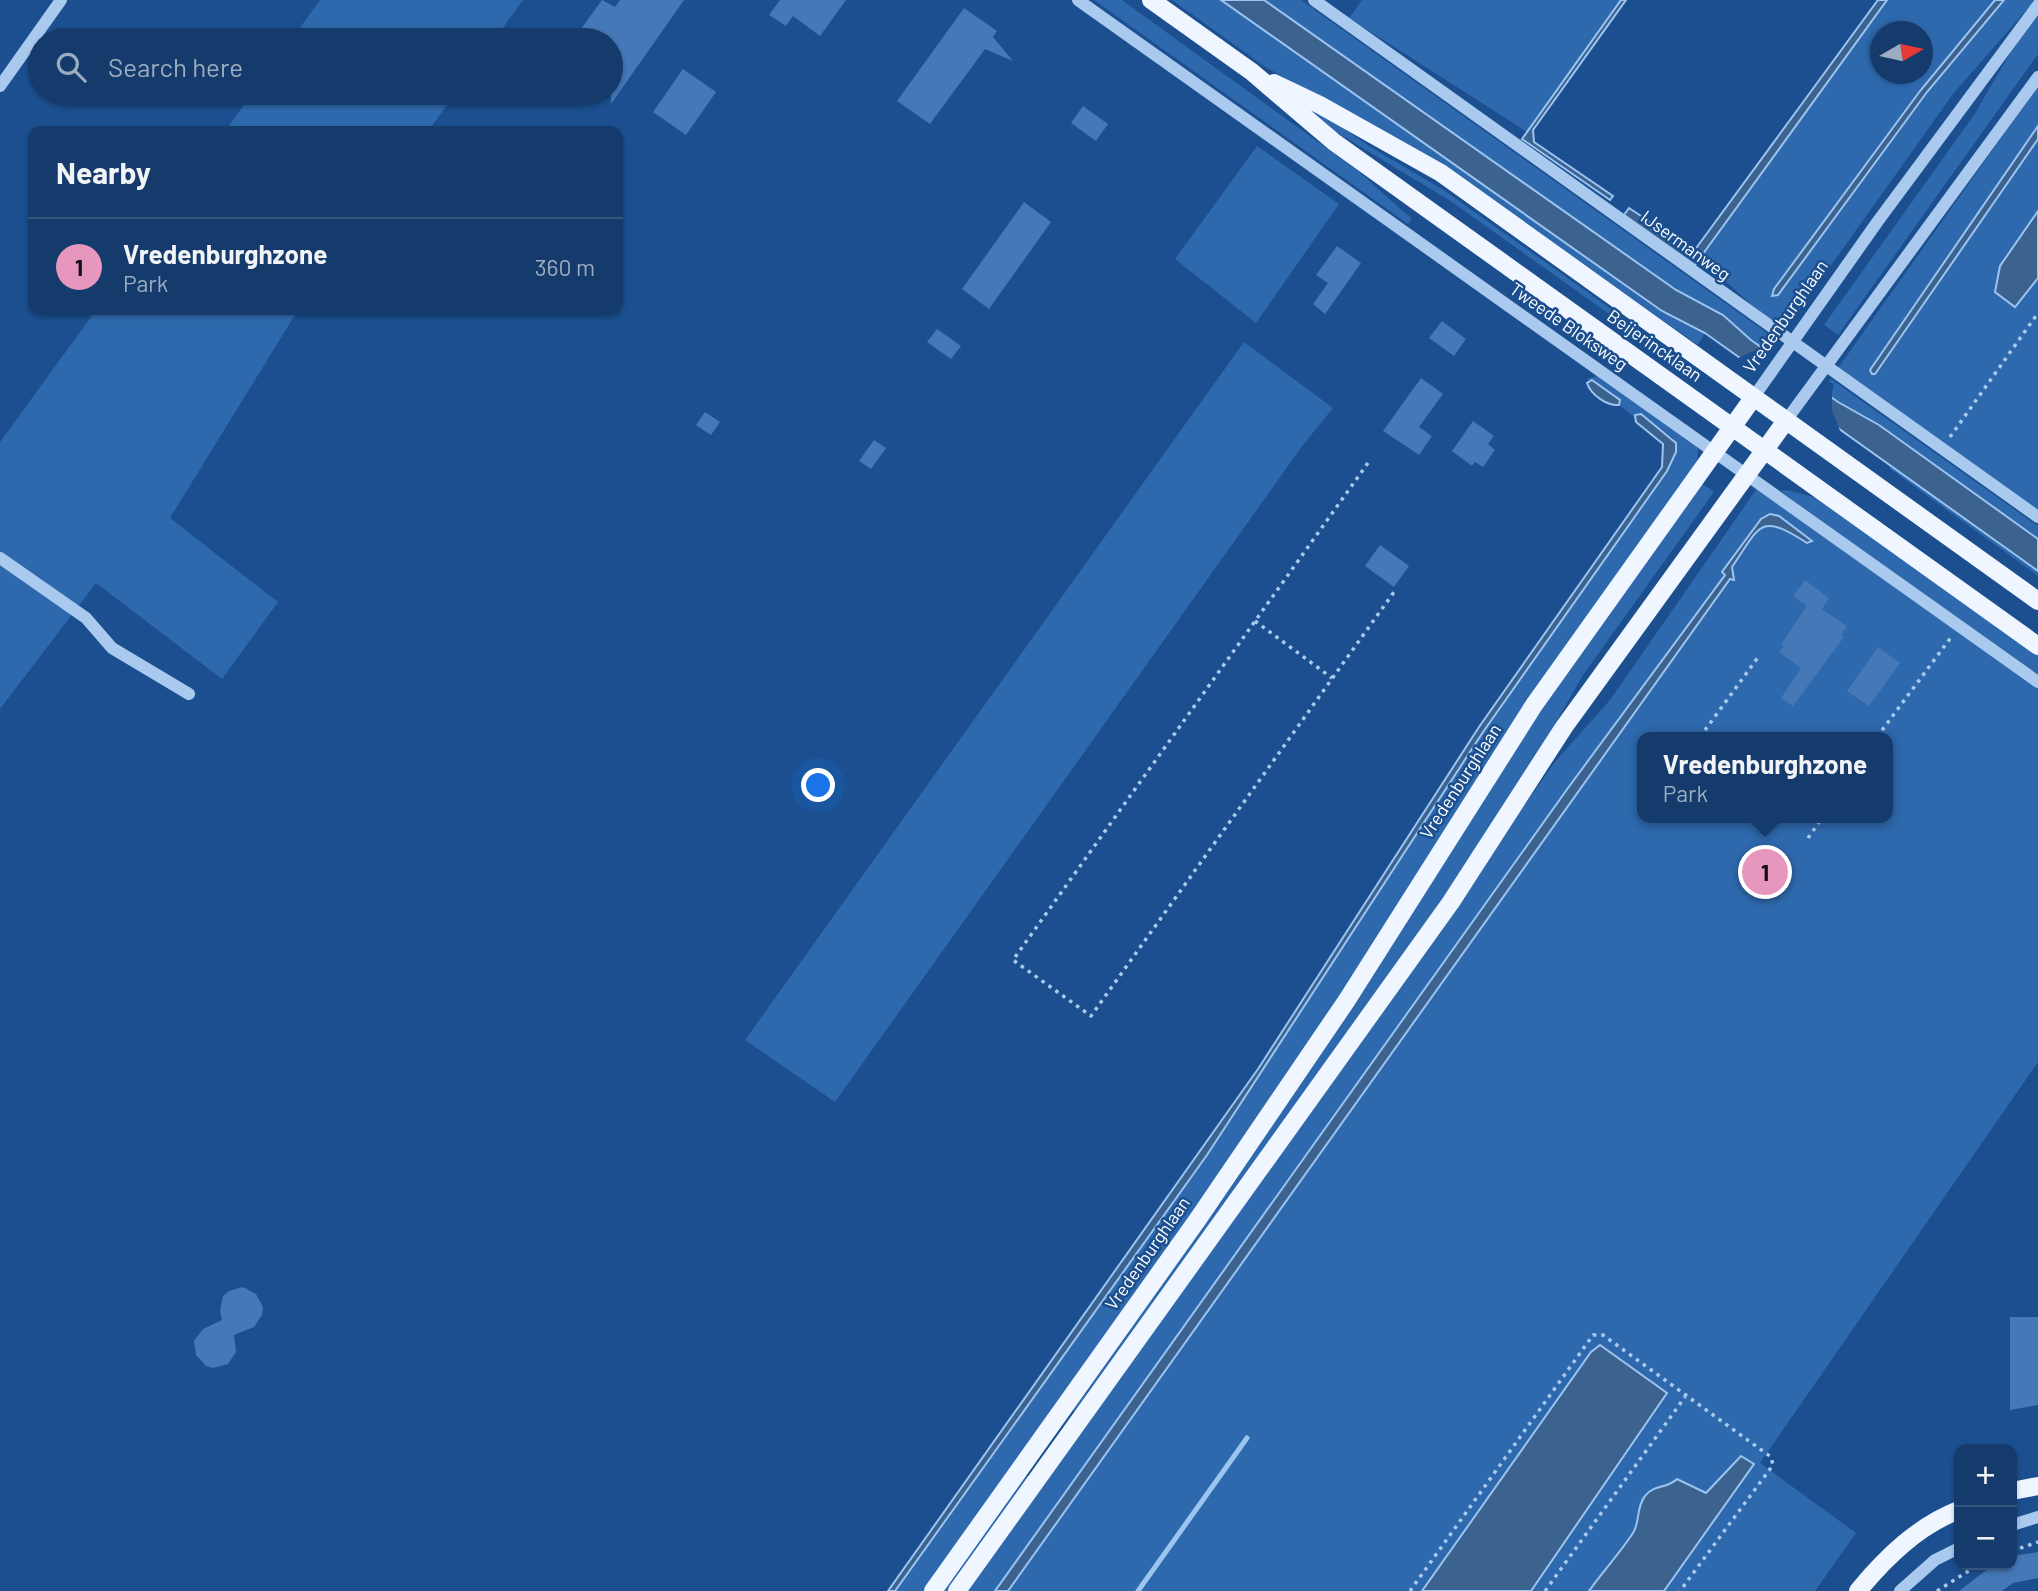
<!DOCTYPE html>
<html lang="en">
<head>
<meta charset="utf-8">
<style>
  body { margin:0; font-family:Barlow,sans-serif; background:#214673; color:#f1f3f6 }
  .controls { position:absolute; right:21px; bottom:21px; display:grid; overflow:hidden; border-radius:14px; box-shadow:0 2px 5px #0004 }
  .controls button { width:63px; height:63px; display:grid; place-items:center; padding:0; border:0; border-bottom:2px solid #33557e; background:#143b6b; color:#f1f3f6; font:35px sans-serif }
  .compass { position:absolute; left:1870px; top:21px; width:63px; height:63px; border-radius:50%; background:#143b6b; box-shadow:0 2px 5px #0004; rotate:81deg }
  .you { position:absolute; left:819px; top:786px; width:24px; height:24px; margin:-18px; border:5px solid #fff; border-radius:50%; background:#1a73e8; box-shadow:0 0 0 10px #1a73e833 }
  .badge { display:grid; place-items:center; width:46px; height:46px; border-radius:50%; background:#e797bd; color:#111; font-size:23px; font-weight:700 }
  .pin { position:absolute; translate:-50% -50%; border:4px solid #fff; box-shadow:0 2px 7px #0006 }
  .popup { position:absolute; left:1637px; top:732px; width:256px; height:91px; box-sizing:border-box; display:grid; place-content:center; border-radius:14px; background:#143b6b; filter:drop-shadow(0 2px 5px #0005); font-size:23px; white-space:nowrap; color:#9dadc1 }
  .popup b { font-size:26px; color:#f1f3f6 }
  .popup::after { content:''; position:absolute; left:50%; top:100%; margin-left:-14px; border:14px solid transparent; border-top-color:#143b6b }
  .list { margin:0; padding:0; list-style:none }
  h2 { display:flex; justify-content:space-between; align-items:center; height:91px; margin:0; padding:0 28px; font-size:30px }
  h2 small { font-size:23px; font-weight:400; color:#9dadc1 }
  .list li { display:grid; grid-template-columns:46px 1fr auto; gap:21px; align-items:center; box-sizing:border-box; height:98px; padding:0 28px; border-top:2px solid #33557e }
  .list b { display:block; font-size:26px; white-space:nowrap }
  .list p { margin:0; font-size:23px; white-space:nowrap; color:#9dadc1 }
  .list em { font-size:23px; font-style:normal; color:#9dadc1 }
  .icon { flex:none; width:38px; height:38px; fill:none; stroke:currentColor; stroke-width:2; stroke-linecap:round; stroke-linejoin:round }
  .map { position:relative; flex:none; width:2038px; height:1591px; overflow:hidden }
  .search { position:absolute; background:#143b6b; box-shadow:0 2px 5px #0004; left:28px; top:28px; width:595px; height:77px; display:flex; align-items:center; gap:18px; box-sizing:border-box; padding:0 24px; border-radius:38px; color:#9dadc1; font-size:26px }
  .panel { position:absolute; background:#143b6b; box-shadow:0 2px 5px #0004; left:28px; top:126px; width:595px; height:189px; border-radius:14px }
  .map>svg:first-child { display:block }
  .green { fill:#2e69ad; fill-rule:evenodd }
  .water { fill:#3c6290; stroke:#9cc4f0; stroke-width:2 }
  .pier { fill:#1b4f8f }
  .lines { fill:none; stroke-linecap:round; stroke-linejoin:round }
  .stream { stroke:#9cc4f0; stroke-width:5 }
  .building { fill:#4478b7 }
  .path { stroke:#a9c9ee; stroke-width:3.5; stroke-dasharray:3.5 5; stroke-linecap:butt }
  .minor { stroke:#a9c9ee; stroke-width:12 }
  .major { stroke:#f0f6ff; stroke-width:18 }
  .labels { text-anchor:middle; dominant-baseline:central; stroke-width:5; stroke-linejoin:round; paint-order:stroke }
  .street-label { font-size:18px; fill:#fff; stroke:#1b4f8f }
</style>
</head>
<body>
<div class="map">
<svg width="2038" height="1591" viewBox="0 0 2038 1591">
  <rect width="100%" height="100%" fill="#1b4f8f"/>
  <!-- green -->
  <path class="green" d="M320,0H523L494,40H291Z
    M1094,0H1122L1358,171L1412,219L1408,224Z
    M1172,0H1221L1661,311L1705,333L1698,345L1475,189L1264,66Z
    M1264,0H1301L1777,340H1771L1762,348L1723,315L1676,290Z
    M1362,0H1621L1527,132L1349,18Z
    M1887,0H1995L1920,91L1774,289L1778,295L1927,92L2004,0H2035L1953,94L1785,330L1754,307L1701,259ZM1881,32H1923V74H1881Z
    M2038,12V54L1838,335L1824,325L1974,115L2019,38Z
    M2038,86V126L1880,355L2038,139V520L1838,368Z
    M253,93H456L428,131H225Z
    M1301,99L1369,146L1445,191L1686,362L1682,366L1449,200L1319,122Z
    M1257,146L1339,204L1256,323L1175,259Z
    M96,310H298L170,518L278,602L222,679L96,583L0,709V442Z
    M1244,342L1333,408L1303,445L835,1102L745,1040Z
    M1598,376L1698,448L1697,464L1282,1091L927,1591H895L1207,1155L1483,732L1666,469L1673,438L1641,414L1634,417L1587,379Z
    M1831,379L2038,526V539L1879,425L1831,397L1834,384L1829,382Z
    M1891,466L2038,571V576L1889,468Z
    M1700,482L1714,492L1583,675L1494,830L1078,1414L1069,1408L1492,778Z
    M1760,484L2038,681V1062L1760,1463L1856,1533L1815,1591H964L1555,762L1610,700ZM1642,737H1887V818H1642Z
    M1787,490L1817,498L2038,655V675L1780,491Z
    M1023,1473L1032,1479L951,1591H938Z"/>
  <!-- water -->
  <path class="water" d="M1221,0H1264L1676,290L1723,315L1751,340L1838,402L1879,425L2038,539V571L1705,333L1662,311Z
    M1621,0H1626L1533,130L1534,142L1613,196L1610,200L1522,139Z
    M1878,0H1887L1695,265L1624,215L1629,208L1694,251Z
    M1995,0H2004L1927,92L1778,295L1772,296L1774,289L1920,91Z
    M2038,126V139L1875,374H1872L1870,370Z
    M2038,211V278L2015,307L1995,292L2000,266Z
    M1592,380L1620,400L1619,405C1607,406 1591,395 1587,383Z
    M1641,414L1676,443V452L1667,471L1483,732L1207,1155L895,1591H888L1258,1069L1479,727L1662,467L1663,444L1636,422L1635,415Z
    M1770,514L1779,516L1812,541L1807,543C1759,512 1761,525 1732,567L1734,580L1730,579L1008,1591H995L1568,788L1725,575L1722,572L1761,519Z
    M1600,1345L1667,1393L1531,1591H1422L1591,1352Z
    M1741,1456L1754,1464L1664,1591H1589C1603,1571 1620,1553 1633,1533C1640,1523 1636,1507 1645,1496C1654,1484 1667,1489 1677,1479L1706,1493Z"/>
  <!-- pier -->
  <path class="pier" d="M1765,346L1832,393V411L1841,433L1736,359Z"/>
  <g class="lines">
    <!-- stream -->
    <path class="stream" d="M1138,1591L1247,1438"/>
  </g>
  <!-- building -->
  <path class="building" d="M602,0L615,7L620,0H684L611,104V40H573Z
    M780,0H846L820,36L793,16L786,26L769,15Z
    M964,8L997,31L993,37L1013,61L985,49L930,124L897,101Z
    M683,69L716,92L686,135L653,112Z
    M1083,106L1108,124L1096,141L1071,123Z
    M1024,202L1051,222L989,309L962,289Z
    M1337,246L1361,263L1325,314L1313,304L1328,283L1316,275Z
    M1442,321L1466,339L1454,356L1429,338Z
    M937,329L961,346L951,359L927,342Z
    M1421,378L1443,394L1419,427L1432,436L1419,455L1383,431Z
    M705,412L720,422L711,435L696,425Z
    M1473,421L1494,436L1488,444L1495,450L1483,467L1475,462L1472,466L1452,451Z
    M874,440L886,448L871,469L859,461Z
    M1380,545L1409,566L1394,587L1365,566Z
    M1805,580L1829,598L1822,609L1847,626L1841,635L1844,637L1793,706L1781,698L1801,668L1779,652L1784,646L1781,644L1807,606L1793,596Z
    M1878,647L1900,663L1869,706L1847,691Z
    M243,1287L256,1294L263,1307L262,1315L254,1327L234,1335L236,1352L228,1364L213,1368L206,1366L196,1355L194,1341L203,1329L222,1320L220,1311L223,1296L229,1291Z
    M2010,1317H2038V1405L2010,1410Z
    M2038,1552V1578L2013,1583L2002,1591H1959L1993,1565H2015L2013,1556Z"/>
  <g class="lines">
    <!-- path -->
    <path class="path" d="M1950,437L2038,313
      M1368,463L1013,960L1091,1016L1394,592
      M1255,621L1332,678
      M1700,737L1759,656
      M1877,737L1952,636
      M1808,838L1822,818
      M2012,1551L2038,1542
      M1410,1591L1593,1335H1603L1771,1457L1773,1465L1680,1591
      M1545,1591L1685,1397
      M1937,1591L1978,1565"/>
    <!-- minor -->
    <path class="minor" d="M1078,0L2038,682
      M1314,0L2038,517
      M0,86L61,0
      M1753,398L1878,221L2038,5
      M1785,422L2038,77
      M0,558L86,618L112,648L189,694
      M2012,1525L2038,1517
      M1900,1591L1935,1560L1959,1548"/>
    <!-- major -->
    <path class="major" d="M1151,0L1252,72L1334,142L2038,646
      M1274,83L1320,105L1441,173L2038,601
      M2012,1491L2038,1486
      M933,1591L1198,1219L1347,1000L1534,705L1753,398
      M957,1591L1451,902L1564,727L1785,422
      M1858,1591C1886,1557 1918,1526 1959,1510"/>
  </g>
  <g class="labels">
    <!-- street labels -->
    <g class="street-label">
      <text transform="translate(1686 245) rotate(36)">IJsermanweg</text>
      <text transform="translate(1785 316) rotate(-55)">Vredenburghlaan</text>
      <text transform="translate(1569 326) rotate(35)">Tweede Bloksweg</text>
      <text transform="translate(1655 345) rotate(35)">Beijerincklaan</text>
      <text transform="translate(1460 781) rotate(-57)">Vredenburghlaan</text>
      <text transform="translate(1147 1253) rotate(-55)">Vredenburghlaan</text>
    </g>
  </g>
</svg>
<div class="controls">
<button>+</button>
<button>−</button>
</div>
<svg class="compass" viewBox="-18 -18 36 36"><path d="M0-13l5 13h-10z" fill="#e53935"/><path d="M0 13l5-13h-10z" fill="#9dadc1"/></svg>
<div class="you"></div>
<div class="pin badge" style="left:1765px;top:872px">1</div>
<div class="popup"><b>Vredenburghzone</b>Park</div>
<div class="search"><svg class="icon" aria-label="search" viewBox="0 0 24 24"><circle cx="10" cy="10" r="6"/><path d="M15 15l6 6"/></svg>Search here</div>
<section class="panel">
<h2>Nearby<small></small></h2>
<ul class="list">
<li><span class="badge">1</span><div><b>Vredenburghzone</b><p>Park</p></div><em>360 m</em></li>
</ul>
</section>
</div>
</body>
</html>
